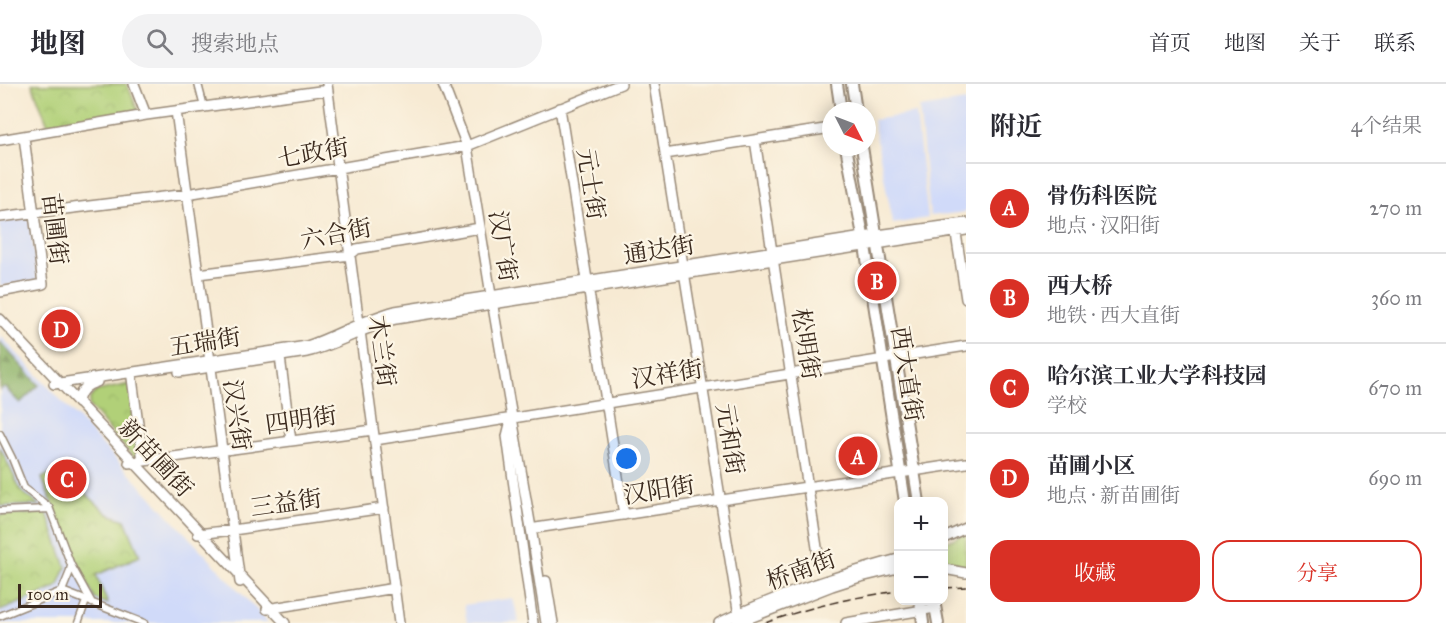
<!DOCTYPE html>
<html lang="zh">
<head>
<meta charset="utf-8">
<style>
  body { margin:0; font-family:"IM FELL Great Primer","Noto Serif SC",serif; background:#f2f2f3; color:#2b2b33 }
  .controls { position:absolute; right:18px; bottom:18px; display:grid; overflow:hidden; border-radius:12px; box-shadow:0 3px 15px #0003 }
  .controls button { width:54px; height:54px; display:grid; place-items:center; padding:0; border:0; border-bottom:2px solid #e1e1e2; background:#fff; color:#2b2b33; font:30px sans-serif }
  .compass { position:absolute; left:822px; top:18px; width:54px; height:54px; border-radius:50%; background:#fff; box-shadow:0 3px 15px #0003; rotate:132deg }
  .scale { position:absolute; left:18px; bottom:15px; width:84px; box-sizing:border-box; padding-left:6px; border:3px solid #3b2a1e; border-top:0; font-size:16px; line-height:21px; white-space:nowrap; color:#3b2a1e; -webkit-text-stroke:4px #fcf5e5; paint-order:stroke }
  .you { position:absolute; left:627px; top:375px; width:21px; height:21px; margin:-15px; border:4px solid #fff; border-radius:50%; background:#1a73e8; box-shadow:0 0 0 9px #1a73e833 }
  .badge { display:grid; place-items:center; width:39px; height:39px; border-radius:50%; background:#d93025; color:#fff; font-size:20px; font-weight:700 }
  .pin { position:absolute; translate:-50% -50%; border:3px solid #fff; box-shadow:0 2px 6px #0006 }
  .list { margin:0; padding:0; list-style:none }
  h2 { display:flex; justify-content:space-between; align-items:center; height:78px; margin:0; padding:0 24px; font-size:26px }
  h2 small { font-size:20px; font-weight:400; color:#7c7c81 }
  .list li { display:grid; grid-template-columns:39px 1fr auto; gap:18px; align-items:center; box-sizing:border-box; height:90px; padding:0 24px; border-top:2px solid #e1e1e2 }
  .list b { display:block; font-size:22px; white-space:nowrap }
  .list p { margin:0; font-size:20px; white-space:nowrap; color:#7c7c81 }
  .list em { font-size:20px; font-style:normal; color:#7c7c81 }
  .actions { display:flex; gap:12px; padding:18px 24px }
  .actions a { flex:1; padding:14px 0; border:2px solid #d93025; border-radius:18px; text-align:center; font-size:21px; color:#d93025 }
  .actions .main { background:#d93025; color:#fff }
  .icon { flex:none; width:33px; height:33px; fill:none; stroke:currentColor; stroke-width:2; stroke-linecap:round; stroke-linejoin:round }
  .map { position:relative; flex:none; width:966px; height:539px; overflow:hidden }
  header { display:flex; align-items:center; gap:36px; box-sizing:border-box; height:84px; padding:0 30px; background:#fff; border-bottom:2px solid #e1e1e2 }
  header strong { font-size:28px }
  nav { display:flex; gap:33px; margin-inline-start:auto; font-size:21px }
  .search { width:420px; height:54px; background:#f2f2f3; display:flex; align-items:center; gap:15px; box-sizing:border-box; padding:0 21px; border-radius:33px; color:#7c7c81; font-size:22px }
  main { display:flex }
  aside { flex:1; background:#fff }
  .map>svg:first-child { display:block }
  .built { fill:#d0daf9 }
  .forest { fill:url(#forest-firs); stroke:#646e43; stroke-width:1.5 }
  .park { fill:url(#park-crowns); stroke:#767d4b; stroke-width:1.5 }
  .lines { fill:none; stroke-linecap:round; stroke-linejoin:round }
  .street-casing { stroke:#998a78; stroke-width:9 }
  .secondary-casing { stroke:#998a78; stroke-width:12 }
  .primary-casing { stroke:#998a78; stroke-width:14 }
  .street { stroke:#fff; stroke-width:6 }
  .secondary { stroke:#fff; stroke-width:9 }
  .primary { stroke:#fff; stroke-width:10 }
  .rail { stroke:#3b2a1e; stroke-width:1.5; stroke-dasharray:9 4.5; stroke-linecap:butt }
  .labels { text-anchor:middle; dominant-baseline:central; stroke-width:4.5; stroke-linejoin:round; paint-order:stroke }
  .street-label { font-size:24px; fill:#3b2a1e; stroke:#fcf5e5 }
</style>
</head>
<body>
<header>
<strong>地图</strong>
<div class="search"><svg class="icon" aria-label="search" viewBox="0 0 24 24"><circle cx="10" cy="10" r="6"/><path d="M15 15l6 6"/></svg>搜索地点</div>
<nav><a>首页</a><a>地图</a><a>关于</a><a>联系</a></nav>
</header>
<main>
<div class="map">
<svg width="966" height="539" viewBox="0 0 966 539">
  <defs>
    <pattern id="forest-firs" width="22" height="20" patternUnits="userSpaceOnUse" patternTransform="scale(1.5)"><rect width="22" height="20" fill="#8cb268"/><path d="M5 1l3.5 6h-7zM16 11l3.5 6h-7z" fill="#749155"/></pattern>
    <pattern id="park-crowns" width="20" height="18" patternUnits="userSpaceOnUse" patternTransform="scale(1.5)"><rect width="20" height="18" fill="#b1d078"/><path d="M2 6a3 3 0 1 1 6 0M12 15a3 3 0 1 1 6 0" fill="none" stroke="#99b367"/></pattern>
  </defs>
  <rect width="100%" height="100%" fill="#fcf5e5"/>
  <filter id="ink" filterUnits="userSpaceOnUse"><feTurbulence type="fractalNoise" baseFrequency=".0167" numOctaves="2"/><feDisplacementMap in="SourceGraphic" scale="12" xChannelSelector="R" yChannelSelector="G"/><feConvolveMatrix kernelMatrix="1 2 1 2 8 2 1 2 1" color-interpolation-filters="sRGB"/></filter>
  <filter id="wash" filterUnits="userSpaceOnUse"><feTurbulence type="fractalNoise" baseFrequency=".008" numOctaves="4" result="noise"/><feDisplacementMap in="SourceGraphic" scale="24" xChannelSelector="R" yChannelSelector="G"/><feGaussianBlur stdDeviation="1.35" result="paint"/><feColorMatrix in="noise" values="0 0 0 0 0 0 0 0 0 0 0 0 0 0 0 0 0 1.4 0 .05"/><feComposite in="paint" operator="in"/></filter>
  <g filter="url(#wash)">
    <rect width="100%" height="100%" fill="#f7ead3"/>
    <!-- built -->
    <path class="built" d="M966,17V128L930,132L919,24Z
      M916,29L928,134L893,140L873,36Z
      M29,134L38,197L0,202V138Z
      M0,251L269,539H0Z
      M513,514L519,539H467L464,521Z"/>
    <!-- forest -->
    <path class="forest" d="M0,258L39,301L20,319L4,303L0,306Z"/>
    <!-- park -->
    <path class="park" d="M32,0H127L139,29L48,41Z
      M130,300L140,374H134L89,322L90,314L97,307Z
      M0,363L21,407L39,421L0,422Z
      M59,385L108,430L125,436L140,472L96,491L108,520L95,515L66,455L42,394Z
      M47,429L66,483L59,501L53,505L0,527V431Z
      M966,449V483L944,478V459Z"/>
  </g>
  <g filter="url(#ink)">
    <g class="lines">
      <!-- street casing -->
      <g class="street-casing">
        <path id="street" d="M198,0L204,23
          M0,350L12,374L24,404L49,423L71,481L92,519
          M0,427L49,425
          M62,507L69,490L71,482
          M0,532L62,507L144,539
          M78,539L86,517"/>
      </g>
      <!-- secondary casing -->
      <g class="secondary-casing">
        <path id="secondary" d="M134,0L146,31
          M327,0L399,539
          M443,0L467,62L491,211L532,450L546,539
          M654,0L740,538
          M560,24L624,431
          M176,27L240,498
          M0,56L146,31L327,6
          M755,56L818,470
          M665,70L831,44
          M0,133L187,110L467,62L621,0
          M955,143L966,215
          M198,190L350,171L357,165L480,144
          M0,208L43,200L24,53
          M0,235L285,539
          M280,273L291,357
          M179,288L307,268C338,260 365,243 396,235L966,146
          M132,294L143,377
          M54,300L307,262C337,252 364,235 395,227L863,153L966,139
          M78,319C79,307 86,301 97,298
          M510,340L507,352L533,539
          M375,356L966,262
          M129,379L373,346
          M536,444L966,379
          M198,450L233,446L384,424
          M944,454L966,444
          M944,485L966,489
          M546,497L553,539
          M267,525L395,504
          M719,539C776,511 837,492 898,475
          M737,539L832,502L857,494L898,484
          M846,539L935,524"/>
      </g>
      <!-- primary casing -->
      <g class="primary-casing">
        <path id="primary" d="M837,0L841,27
          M852,0L856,27
          M846,63L865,162L905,418
          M862,63L919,418
          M920,516L923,539
          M934,516L938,539"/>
      </g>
      <!-- street -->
      <use href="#street" class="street"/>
      <!-- secondary -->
      <use href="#secondary" class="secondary"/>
      <!-- primary -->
      <use href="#primary" class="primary"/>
      <!-- rail -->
      <path class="rail" d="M944,504L966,503
        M765,539C809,523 853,513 898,507"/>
    </g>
  </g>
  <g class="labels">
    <!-- street labels -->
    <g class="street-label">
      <text transform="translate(313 69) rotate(-10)">七政街</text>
      <text transform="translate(591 100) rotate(81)">元士街</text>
      <text transform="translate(55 145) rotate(83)">苗圃街</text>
      <text transform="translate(336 150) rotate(-11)">六合街</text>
      <text transform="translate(503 162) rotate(81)">汉广街</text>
      <text transform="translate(659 166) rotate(-9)">通达街</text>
      <text transform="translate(205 258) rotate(-9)">五瑞街</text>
      <text transform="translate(806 260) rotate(81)">松明街</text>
      <text transform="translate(382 267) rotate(82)">木兰街</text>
      <text transform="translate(667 290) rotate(-9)">汉祥街</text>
      <text transform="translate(907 290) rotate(81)">西大直街</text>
      <text transform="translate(237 331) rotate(82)">汉兴街</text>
      <text transform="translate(301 336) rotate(-8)">四明街</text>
      <text transform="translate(730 355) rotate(81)">元和街</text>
      <text transform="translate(156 374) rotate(47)">新苗圃街</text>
      <text transform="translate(659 406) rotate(-9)">汉阳街</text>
      <text transform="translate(286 419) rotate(-8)">三益街</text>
      <text transform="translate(801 486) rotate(-20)">桥南街</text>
    </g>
  </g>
</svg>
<div class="controls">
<button>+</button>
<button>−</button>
</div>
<svg class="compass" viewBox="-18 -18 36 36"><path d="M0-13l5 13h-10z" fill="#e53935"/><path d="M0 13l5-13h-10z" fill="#7c7c81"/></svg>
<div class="scale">100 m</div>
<div class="you"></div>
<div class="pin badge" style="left:858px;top:372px">A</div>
<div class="pin badge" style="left:877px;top:197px">B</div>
<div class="pin badge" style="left:67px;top:395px">C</div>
<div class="pin badge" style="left:61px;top:245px">D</div>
</div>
<aside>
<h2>附近<small>4个结果</small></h2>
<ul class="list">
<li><span class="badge">A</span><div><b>骨伤科医院</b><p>地点 · 汉阳街</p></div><em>270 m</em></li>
<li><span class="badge">B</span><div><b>西大桥</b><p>地铁 · 西大直街</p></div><em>360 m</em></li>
<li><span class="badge">C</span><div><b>哈尔滨工业大学科技园</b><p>学校</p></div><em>670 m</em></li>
<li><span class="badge">D</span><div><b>苗圃小区</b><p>地点 · 新苗圃街</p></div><em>690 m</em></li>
</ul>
<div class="actions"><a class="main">收藏</a><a>分享</a></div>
</aside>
</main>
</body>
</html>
